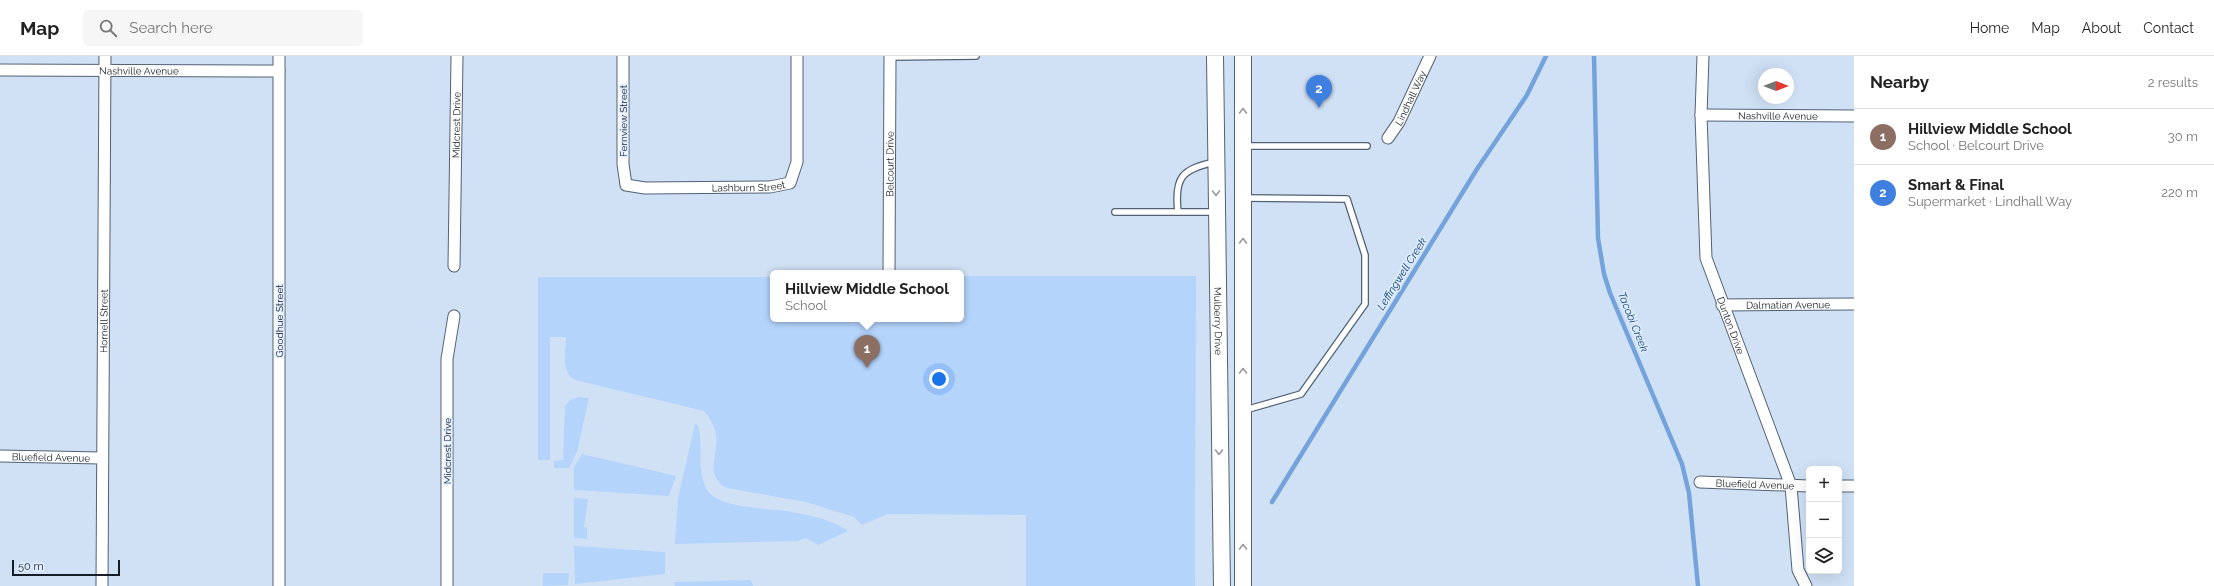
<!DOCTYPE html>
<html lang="en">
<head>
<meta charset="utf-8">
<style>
  body { margin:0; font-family:Raleway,sans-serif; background:#f6f6f6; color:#222 }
  .controls { position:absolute; right:12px; bottom:12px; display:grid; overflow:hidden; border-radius:6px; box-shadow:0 4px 16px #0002 }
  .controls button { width:36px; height:36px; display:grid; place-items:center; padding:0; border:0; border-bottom:1px solid #e0e0e0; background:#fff; color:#222; font:20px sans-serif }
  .compass { position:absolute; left:1758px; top:12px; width:36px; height:36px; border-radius:50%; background:#fff; box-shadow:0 4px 16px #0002; rotate:90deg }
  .scale { position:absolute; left:12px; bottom:10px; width:108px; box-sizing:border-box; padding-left:4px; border:2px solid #181e25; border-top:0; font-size:11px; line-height:14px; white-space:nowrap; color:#181e25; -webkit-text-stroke:3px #e0eeff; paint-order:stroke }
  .you { position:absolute; left:939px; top:323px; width:14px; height:14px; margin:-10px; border:3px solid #fff; border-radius:50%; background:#1a73e8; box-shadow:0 0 0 6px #1a73e833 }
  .badge { display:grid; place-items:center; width:26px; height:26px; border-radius:50%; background:#7c3aed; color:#fff; font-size:13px; font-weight:700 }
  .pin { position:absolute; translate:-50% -33px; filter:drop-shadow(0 1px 2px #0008) }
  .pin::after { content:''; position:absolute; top:21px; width:14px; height:12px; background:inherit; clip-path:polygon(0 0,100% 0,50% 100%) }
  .popup { position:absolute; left:770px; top:214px; width:194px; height:52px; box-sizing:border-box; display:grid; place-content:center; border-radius:6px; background:#fff; filter:drop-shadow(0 1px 3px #0005); font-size:13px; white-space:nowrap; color:#767676 }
  .popup b { font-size:15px; color:#222 }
  .popup::after { content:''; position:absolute; left:50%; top:100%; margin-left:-8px; border:8px solid transparent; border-top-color:#fff }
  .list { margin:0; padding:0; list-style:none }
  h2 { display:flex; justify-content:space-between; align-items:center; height:52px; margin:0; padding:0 16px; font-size:17px }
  h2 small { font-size:13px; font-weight:400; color:#767676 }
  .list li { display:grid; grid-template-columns:26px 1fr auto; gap:12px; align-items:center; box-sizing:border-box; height:56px; padding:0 16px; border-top:1px solid #e0e0e0 }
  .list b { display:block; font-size:15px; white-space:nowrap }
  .list p { margin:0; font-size:13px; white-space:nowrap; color:#767676 }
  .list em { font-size:13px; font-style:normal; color:#767676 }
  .icon { flex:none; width:22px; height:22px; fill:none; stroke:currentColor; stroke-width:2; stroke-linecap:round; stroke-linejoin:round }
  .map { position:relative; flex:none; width:1854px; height:530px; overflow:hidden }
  header { display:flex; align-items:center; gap:24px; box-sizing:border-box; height:56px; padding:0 20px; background:#fff; border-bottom:1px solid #e0e0e0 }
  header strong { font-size:19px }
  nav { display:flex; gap:22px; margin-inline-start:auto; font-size:14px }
  .search { width:280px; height:36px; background:#f6f6f6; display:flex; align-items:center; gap:10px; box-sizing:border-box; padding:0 14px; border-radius:6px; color:#767676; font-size:15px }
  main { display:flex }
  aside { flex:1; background:#fff }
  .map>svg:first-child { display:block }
  .green { fill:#b4d4fc }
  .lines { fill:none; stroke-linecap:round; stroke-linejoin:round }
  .stream { stroke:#74a3db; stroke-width:4.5 }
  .lane-casing { stroke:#526173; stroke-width:8 }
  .street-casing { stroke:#526173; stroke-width:13 }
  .secondary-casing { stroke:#526173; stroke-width:18 }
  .lane { stroke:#fff; stroke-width:5.5 }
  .street { stroke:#fff; stroke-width:11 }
  .secondary { stroke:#fff; stroke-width:16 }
  .oneway { stroke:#979a9d }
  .labels { text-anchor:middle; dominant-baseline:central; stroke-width:3; stroke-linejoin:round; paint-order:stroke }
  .street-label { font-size:10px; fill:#181e25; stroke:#e0eeff }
  .water-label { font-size:11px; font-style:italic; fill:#0c3e71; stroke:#e0eeff }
</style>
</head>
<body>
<header>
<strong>Map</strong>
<div class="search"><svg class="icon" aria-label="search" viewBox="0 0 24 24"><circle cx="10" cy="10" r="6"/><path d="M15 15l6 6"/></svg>Search here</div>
<nav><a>Home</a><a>Map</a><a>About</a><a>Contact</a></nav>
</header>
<main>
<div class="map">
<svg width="1854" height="530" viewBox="0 0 1854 530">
  <rect width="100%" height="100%" fill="#d0e1f6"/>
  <!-- green -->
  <path class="green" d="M961,220H1196L1195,530H1026V459L888,458L862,469L854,461L806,446L727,432C702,418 720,398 716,378C714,369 710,362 704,355L575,324C560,315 566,295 566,281H550V404H538V221H773V263H961Z
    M579,341L589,342L577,396L569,412H554V405L563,404L565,350L570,344Z
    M695,368L698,369C704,390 696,411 706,432C715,452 765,452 785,455C805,458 832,463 848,475L818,489L806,482L797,485L675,488L678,442Z
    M582,398L676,420L669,440L574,434V411Z
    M574,442L588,443L584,471L587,472V483L574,482Z
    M574,490L665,496V518L575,528Z
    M543,517H569L568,529L543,530Z
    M751,524L753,530H675L674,526Z"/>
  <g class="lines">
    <!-- stream -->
    <path class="stream" d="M1594,0L1598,182L1604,218L1610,237L1682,408L1689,437L1698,530
      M1272,446L1477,113L1527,39L1546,0"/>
    <!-- lane casing -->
    <g class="lane-casing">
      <path id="lane" d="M890,1L976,0
        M1245,90H1367
        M1115,156H1215
        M1178,156C1174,121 1182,113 1215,106
        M1245,354L1301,338L1365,248V199L1347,143L1245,142"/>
    </g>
    <!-- street casing -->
    <g class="street-casing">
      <g id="street">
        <path id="s1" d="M623,0V108L626,129L645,132L770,131L790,127L797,106V0"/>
        <path id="s2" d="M1703,0L1701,59L1706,202L1791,430L1798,514L1806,530"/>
        <path id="s3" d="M0,14L279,15"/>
        <path id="s4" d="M1701,59L1854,60"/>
        <path id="s5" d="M1388,82L1399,66L1430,0"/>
        <path id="s6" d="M454,210L457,0"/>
        <path id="s7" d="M889,217L890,0"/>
        <path id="s8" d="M1722,249L1854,248"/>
        <path id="s9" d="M0,400L101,402"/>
        <path id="s10" d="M1700,426L1809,430"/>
        <path d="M1839,430H1854"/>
        <path id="s11" d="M102,530L105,0"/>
        <path d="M279,530V0"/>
        <path d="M447,530V303L454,260"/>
      </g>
    </g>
    <!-- secondary casing -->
    <g class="secondary-casing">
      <g id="secondary">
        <path id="s12" d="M1215,0L1222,530"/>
        <path d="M1243,0V530"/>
      </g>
    </g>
    <!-- lane -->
    <use href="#lane" class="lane"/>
    <!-- street -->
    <use href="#street" class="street"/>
    <!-- secondary -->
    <use href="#secondary" class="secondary"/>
  </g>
  <!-- one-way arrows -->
  <defs><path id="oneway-chevron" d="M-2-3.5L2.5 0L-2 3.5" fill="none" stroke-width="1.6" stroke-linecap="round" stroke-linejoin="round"/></defs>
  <g class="oneway">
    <use href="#oneway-chevron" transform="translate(1243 55) rotate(-90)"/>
    <use href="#oneway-chevron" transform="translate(1216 137) rotate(90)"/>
    <use href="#oneway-chevron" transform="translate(1243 185) rotate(-90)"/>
    <use href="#oneway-chevron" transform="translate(1243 315) rotate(-90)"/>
    <use href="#oneway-chevron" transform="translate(1219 396) rotate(89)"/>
    <use href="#oneway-chevron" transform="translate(1243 491) rotate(-90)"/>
  </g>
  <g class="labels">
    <!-- street labels -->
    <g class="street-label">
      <text stroke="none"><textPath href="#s3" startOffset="139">Nashville Avenue</textPath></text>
      <text stroke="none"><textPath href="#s5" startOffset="46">Lindhall Way</textPath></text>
      <text stroke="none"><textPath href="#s4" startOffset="77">Nashville Avenue</textPath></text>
      <text transform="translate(623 65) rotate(-90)">Fernview Street</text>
      <text stroke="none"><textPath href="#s6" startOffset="141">Midcrest Drive</textPath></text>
      <text stroke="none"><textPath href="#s7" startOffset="109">Belcourt Drive</textPath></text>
      <text stroke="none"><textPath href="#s1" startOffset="252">Lashburn Street</textPath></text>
      <text stroke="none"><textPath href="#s8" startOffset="66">Dalmatian Avenue</textPath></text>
      <text stroke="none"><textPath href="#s11" startOffset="265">Hornell Street</textPath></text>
      <text transform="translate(279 265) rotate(-90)">Goodhue Street</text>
      <text stroke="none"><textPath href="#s12" startOffset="265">Mulberry Drive</textPath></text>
      <text stroke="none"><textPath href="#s2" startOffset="274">Dunton Drive</textPath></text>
      <text transform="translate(447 395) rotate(-90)">Midcrest Drive</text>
      <text stroke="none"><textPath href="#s9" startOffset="51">Bluefield Avenue</textPath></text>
      <text stroke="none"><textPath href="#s10" startOffset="55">Bluefield Avenue</textPath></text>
    </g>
    <!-- water labels -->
    <g class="water-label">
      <text transform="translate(1402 218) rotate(-58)">Leffingwell Creek</text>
      <text transform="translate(1633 266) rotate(68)">Tacobi Creek</text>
    </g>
  </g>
</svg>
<div class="controls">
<button>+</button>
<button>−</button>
<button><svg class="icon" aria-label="layers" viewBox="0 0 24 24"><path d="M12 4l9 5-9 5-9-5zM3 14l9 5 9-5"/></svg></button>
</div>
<svg class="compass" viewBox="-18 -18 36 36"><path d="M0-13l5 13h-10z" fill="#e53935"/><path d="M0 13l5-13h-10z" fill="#767676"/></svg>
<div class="scale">50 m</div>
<div class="you"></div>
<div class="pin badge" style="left:867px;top:312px;background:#8d6e63">1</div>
<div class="popup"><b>Hillview Middle School</b>School</div>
<div class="pin badge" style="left:1319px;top:52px;background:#3f7fe0">2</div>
</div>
<aside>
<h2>Nearby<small>2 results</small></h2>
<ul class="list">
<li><span class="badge" style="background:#8d6e63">1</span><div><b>Hillview Middle School</b><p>School · Belcourt Drive</p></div><em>30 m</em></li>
<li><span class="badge" style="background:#3f7fe0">2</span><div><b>Smart &amp; Final</b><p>Supermarket · Lindhall Way</p></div><em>220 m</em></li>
</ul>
</aside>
</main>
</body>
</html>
